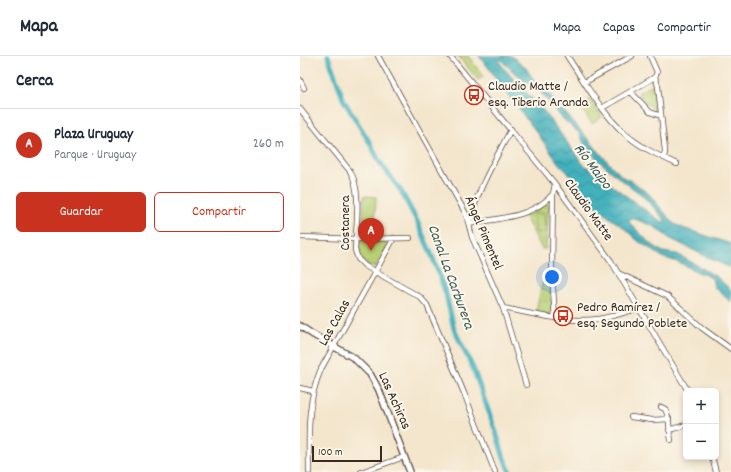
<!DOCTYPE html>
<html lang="es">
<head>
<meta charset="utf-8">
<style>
  body { margin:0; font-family:Dekko,sans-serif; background:#f6f6f7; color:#1f2937 }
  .controls { position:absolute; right:12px; bottom:12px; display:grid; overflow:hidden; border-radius:6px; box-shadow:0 2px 6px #0003 }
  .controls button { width:36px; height:36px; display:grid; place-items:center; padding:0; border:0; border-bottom:1px solid #e0e1e3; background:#fff; color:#1f2937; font:20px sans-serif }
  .scale { position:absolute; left:12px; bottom:10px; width:70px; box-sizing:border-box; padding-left:4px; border:2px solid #3b2a1e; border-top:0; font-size:11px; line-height:14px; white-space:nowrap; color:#3b2a1e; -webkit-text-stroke:3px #fbf7ec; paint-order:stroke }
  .you { position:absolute; left:252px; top:221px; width:14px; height:14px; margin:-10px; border:3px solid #fff; border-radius:50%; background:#1a73e8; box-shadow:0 0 0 6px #1a73e833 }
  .badge { display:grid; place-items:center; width:26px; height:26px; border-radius:50%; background:#c8321e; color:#fff; font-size:13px; font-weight:700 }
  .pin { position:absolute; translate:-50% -33px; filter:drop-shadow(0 1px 2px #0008) }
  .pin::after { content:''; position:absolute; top:21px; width:14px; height:12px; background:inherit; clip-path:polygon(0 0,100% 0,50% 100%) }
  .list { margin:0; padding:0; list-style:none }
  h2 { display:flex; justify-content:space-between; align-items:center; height:52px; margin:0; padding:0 16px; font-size:17px }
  h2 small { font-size:13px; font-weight:400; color:#747a83 }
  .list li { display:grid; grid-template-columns:26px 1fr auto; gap:12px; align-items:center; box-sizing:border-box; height:72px; padding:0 16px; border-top:1px solid #e0e1e3 }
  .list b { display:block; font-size:15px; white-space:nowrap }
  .list p { margin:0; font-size:13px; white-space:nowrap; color:#747a83 }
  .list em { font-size:13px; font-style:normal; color:#747a83 }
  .actions { display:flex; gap:8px; padding:12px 16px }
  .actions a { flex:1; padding:9px 0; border:1px solid #c8321e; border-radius:6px; text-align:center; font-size:14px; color:#c8321e }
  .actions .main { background:#c8321e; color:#fff }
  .map { position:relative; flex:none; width:431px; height:416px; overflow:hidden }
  header { display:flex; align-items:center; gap:24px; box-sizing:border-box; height:56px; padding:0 20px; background:#fff; border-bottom:1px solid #e0e1e3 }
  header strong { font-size:19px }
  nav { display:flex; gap:22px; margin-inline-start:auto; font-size:14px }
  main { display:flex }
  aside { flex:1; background:#fff }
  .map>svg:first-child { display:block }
  .grass { fill:url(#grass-tufts); stroke:#797c49 }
  .green { fill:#b7cf74; stroke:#797c49 }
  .water { fill:url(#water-waves); stroke:#3e6e6d; fill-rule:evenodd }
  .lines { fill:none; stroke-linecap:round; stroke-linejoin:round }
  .canal { stroke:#42b1bc; stroke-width:5 }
  .minor-casing { stroke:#574638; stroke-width:6 }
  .tertiary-casing { stroke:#574638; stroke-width:8 }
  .minor { stroke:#fff; stroke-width:4.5 }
  .tertiary { stroke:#fff; stroke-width:5.5 }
  .labels { text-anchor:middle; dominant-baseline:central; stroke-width:4; stroke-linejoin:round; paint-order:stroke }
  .poi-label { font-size:14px; fill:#3b2a1e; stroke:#fbf7ec; text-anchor:start }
  .street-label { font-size:14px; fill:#3b2a1e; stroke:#fbf7ec }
  .water-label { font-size:15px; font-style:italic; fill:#3d5955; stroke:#fbf7ec }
</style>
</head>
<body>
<header>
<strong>Mapa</strong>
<nav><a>Mapa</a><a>Capas</a><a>Compartir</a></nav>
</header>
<main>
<aside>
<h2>Cerca<small></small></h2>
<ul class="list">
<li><span class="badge">A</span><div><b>Plaza Uruguay</b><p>Parque · Uruguay</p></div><em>260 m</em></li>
</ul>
<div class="actions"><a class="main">Guardar</a><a>Compartir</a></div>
</aside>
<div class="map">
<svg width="431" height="416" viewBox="0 0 431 416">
  <defs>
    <pattern id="grass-tufts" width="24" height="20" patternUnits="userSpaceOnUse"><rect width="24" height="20" fill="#b7cf74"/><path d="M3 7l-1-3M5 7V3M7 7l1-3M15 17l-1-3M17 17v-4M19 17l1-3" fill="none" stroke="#9eb264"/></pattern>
    <pattern id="water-waves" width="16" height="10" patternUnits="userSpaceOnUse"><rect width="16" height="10" fill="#42b1bc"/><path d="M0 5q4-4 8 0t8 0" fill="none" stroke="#389098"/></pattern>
  </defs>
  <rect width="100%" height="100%" fill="#fbf7ec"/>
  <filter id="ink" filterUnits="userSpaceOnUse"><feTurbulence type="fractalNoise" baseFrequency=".025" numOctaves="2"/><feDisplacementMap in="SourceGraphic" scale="8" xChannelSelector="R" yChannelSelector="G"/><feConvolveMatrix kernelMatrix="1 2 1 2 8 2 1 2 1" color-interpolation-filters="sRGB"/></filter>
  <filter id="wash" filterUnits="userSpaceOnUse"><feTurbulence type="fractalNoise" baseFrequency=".012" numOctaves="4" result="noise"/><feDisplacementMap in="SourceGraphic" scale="16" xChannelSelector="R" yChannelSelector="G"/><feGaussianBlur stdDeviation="0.9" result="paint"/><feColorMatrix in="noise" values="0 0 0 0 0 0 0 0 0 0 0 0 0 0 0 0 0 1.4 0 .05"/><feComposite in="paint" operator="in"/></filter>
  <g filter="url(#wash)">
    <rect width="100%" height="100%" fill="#f4e6cd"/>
    <!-- grass -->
    <path class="grass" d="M247,147L249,149L246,193H242L224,159L232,157Z
      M244,220H248L253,254L250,258L236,255Z"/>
    <!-- green -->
    <path class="green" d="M158,0H168L183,20L178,24Z
      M355,27L359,57L345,46L338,37Z
      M290,43L302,61L292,68L280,50Z
      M64,140L76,141L75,163H63Z
      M244,157L246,176L236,177L233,158Z
      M60,184H85L87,191L76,211C64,212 52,195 60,184Z"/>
    <!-- water -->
    <path class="water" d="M179,0H212L225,11L232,21L248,37L308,106L323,121L332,125L348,137L374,168L383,172L431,188V212L417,206L369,182L355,171L335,163H332L328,165L350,187L363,196L377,198L402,212L417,221L431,234V246L414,231L412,222L398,216L378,206L364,202L338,185L323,171L310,162L294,148L268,117L259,108L235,74L200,29L191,15ZM199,4H201L221,23L239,34L262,62L279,77L286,91L298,104L320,123L342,139L364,163L365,166L361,165L355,161L283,108L244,55L215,25L199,6Z"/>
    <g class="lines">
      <!-- canal -->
      <path class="canal" d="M28,0L44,45L70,87L79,105L101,135L117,165L133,202L146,238L154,273L173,312L196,376L204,402L210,416"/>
    </g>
  </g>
  <g filter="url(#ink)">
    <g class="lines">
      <!-- minor casing -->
      <g class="minor-casing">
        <path id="minor" d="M78,0L166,158L172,181L203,252L226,329
          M150,0L255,128L311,205L388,335
          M267,0C284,25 300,54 322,75C338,90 357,99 377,108
          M355,21L358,30L365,95L364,102
          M0,24L4,32
          M285,26L332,0
          M331,36L350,56L361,60
          M302,52L355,21L357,16L350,0
          M0,53L50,115C62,134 56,171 55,194L58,203L65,210L120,241L127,249L164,337L195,416
          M170,166C177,133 196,103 211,73
          M169,168C198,162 232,162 253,138
          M0,181L56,183L110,182
          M320,218L367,240L402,272L431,293
          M203,252C234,258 266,267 298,263C312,261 325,256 339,252
          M255,262L252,217L253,138L255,128
          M0,332L13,335
          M361,351L365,353C370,362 369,373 371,384
          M331,361L352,364L369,363
          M369,374L386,369
          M412,401L416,416
          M9,416C9,379 6,348 21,313L94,182
          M61,416L104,401"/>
      </g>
      <!-- tertiary casing -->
      <g class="tertiary-casing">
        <path id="tertiary" d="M0,270L12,278L54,302L70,318L79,334L110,416"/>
      </g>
      <!-- minor -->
      <use href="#minor" class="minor"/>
      <!-- tertiary -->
      <use href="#tertiary" class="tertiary"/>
    </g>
  </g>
  <!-- icons -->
  <defs>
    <g id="bus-ring" transform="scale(1)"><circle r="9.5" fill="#fbf7ec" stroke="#c8321e" stroke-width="1.5"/><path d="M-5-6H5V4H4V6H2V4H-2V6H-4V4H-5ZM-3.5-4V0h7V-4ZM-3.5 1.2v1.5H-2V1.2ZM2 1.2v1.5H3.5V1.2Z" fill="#c8321e"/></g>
  </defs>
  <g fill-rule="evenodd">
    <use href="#bus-ring" x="174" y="39"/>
    <use href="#bus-ring" x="263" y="260"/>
  </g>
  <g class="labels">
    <!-- poi labels -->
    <g class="poi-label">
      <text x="188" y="31">Claudio Matte /<tspan x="188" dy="16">esq. Tiberio Aranda</tspan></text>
      <text x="277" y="252">Pedro Ramírez /<tspan x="277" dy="16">esq. Segundo Poblete</tspan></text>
    </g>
    <!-- street labels -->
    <g class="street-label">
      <text transform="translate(288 154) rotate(54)">Claudio Matte</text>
      <text transform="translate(46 167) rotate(-90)">Costanera</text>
      <text transform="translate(183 177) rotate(67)">Ángel Pimentel</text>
      <text transform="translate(35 267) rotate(-61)">Las Calas</text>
      <text transform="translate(94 345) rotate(66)">Las Achiras</text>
    </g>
    <!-- water labels -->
    <g class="water-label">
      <text transform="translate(292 111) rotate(53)">Río Maipo</text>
      <text transform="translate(150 221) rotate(70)">Canal La Carburera</text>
    </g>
  </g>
</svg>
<div class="controls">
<button>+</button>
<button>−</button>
</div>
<div class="scale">100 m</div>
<div class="you"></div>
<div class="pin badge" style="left:71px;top:195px">A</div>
</div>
</main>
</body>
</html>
